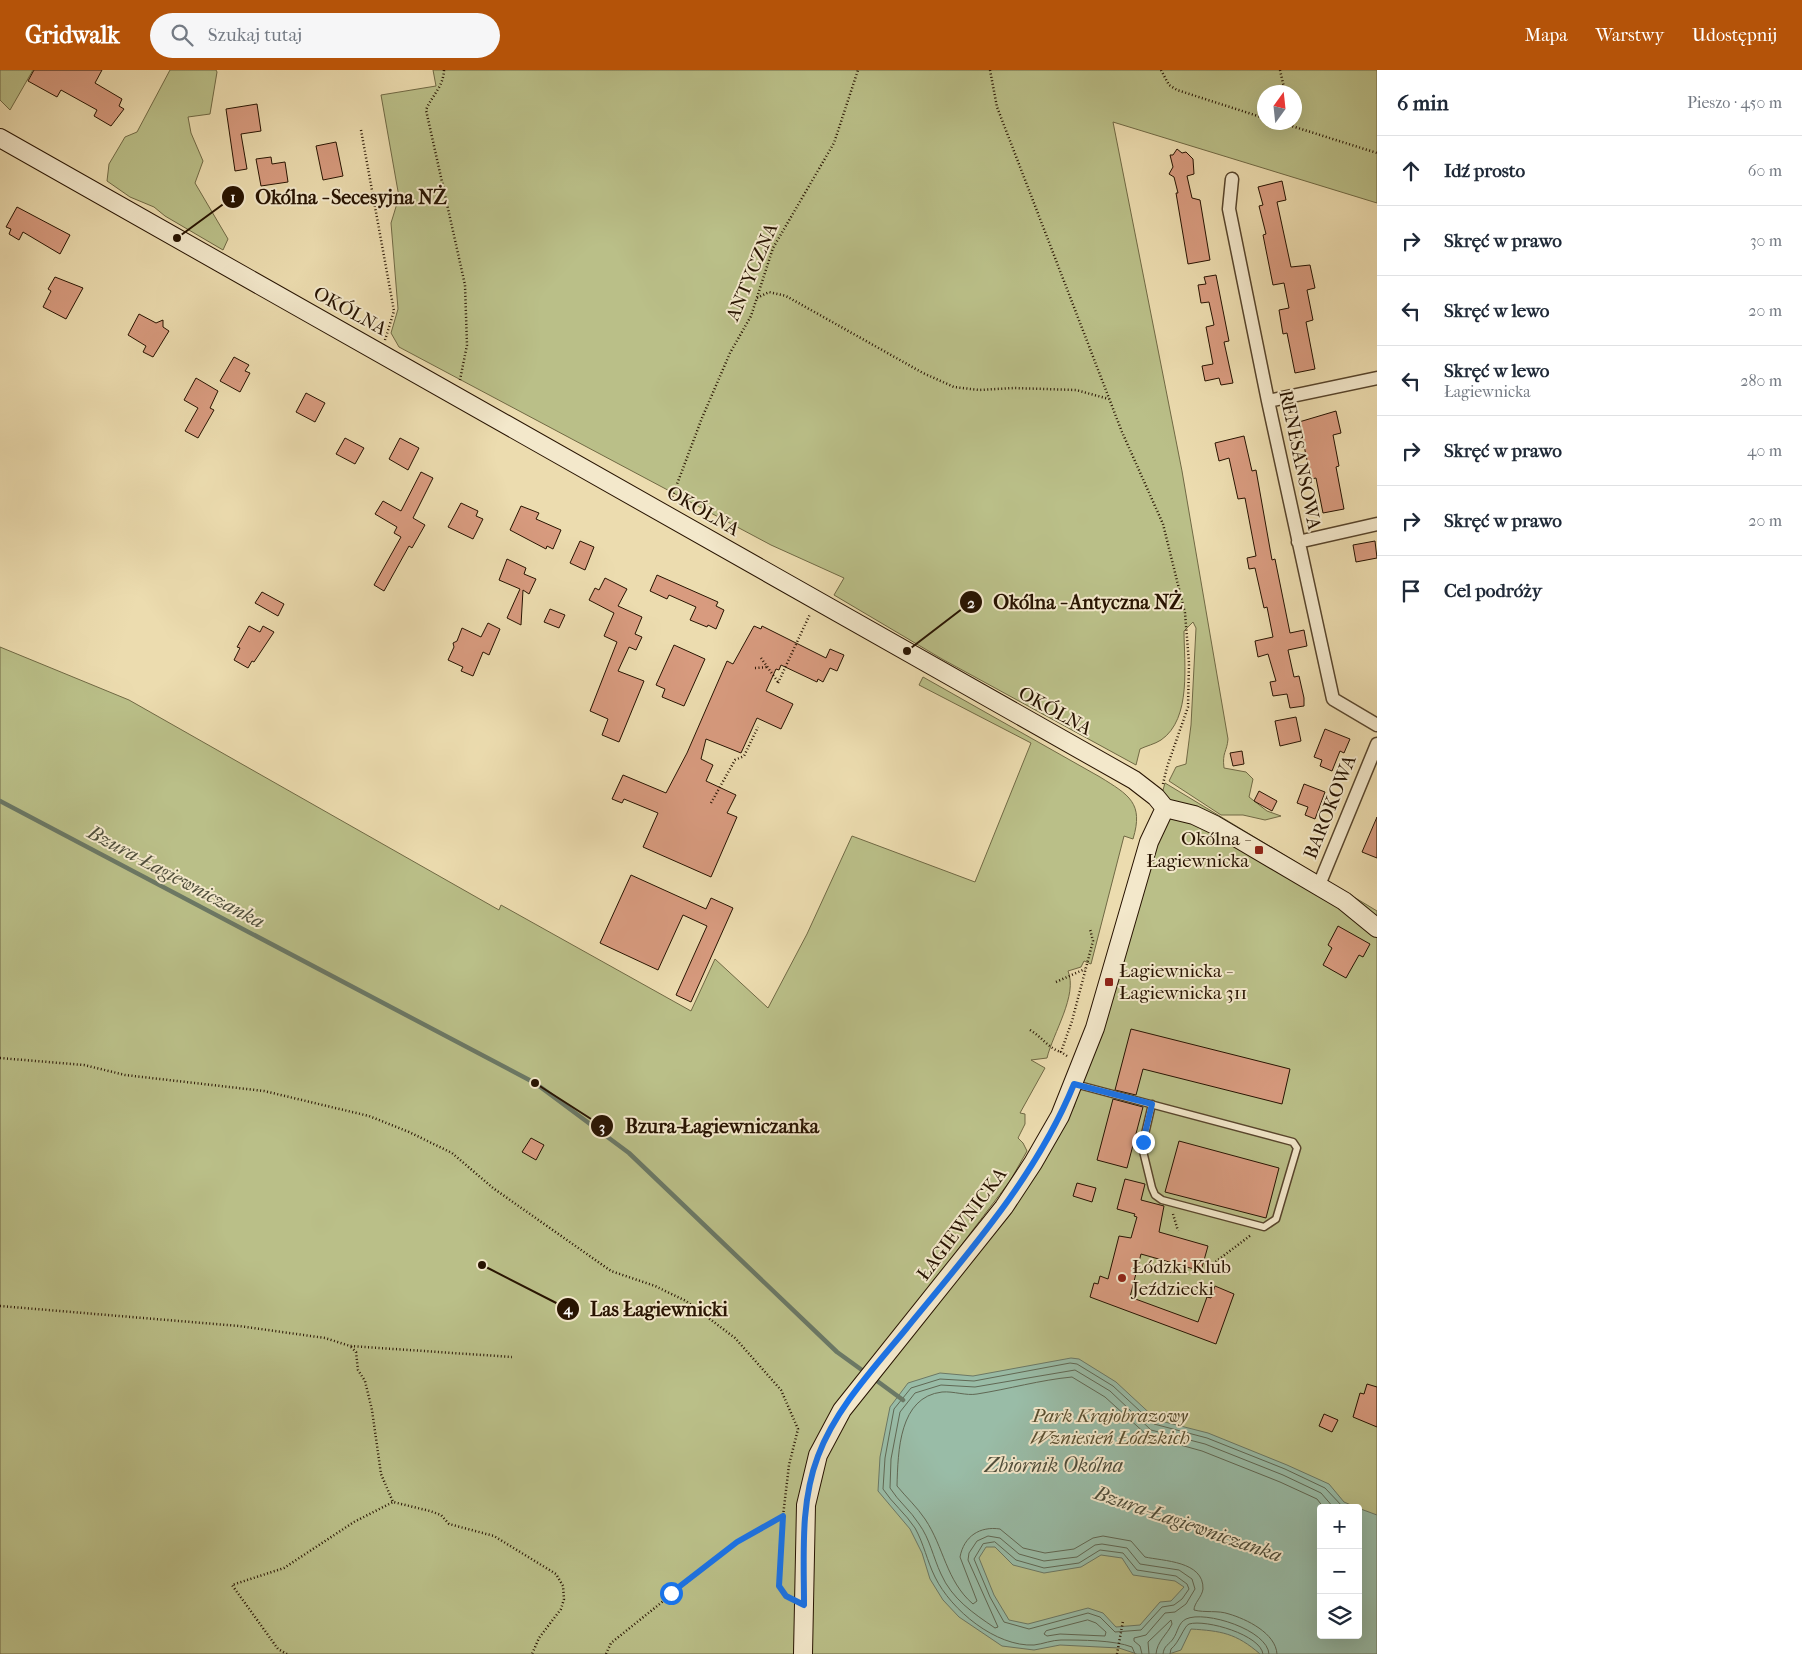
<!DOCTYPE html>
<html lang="pl">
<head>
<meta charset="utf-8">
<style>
  body { margin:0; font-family:"IM FELL French Canon",serif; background:#f6f6f7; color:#1f2937 }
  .controls { position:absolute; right:15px; bottom:15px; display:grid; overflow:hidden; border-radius:5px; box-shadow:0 5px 20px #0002 }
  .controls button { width:45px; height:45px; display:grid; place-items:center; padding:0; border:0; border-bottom:1px solid #e0e1e3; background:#fff; color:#1f2937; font:25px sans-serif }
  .compass { position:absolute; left:1257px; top:15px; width:45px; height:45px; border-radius:50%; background:#fff; box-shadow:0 5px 20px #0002; rotate:15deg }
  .stop { position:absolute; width:15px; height:15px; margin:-11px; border:4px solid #1a73e8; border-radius:50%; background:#fff }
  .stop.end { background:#1a73e8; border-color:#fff; box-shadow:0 1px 5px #0008 }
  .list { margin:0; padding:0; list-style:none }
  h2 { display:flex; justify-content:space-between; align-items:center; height:65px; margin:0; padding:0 20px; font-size:21px }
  h2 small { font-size:16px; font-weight:400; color:#747a83 }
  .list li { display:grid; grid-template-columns:32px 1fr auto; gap:15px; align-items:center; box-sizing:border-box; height:70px; padding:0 20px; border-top:1px solid #e0e1e3 }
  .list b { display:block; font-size:19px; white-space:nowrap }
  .list p { margin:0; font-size:16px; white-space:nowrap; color:#747a83 }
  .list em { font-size:16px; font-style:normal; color:#747a83 }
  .icon { flex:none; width:28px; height:28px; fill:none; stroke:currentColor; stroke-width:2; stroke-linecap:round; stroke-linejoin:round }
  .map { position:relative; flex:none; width:1377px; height:1584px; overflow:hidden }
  header { display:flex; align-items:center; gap:30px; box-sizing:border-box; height:70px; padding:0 25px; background:#b45309; color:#fff }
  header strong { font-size:24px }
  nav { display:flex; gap:28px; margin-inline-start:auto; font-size:18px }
  .search { width:350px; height:45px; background:#f6f6f7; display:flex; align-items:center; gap:12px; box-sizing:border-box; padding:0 18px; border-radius:28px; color:#747a83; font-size:19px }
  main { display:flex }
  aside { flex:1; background:#fff }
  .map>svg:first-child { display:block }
  .green { fill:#babf88; stroke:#706944; fill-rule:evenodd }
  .water { fill:#99bca7; stroke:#6b7865; fill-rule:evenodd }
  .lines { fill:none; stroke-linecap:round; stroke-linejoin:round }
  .shore { stroke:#606854; stroke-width:1 }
  .stream { stroke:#6b7865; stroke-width:4.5 }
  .building { fill:#d89b7f; stroke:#271301 }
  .lane-casing { stroke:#58452c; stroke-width:9 }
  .street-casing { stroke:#58452c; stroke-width:15 }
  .secondary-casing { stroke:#271301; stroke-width:20 }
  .path { stroke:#271301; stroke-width:2.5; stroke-dasharray:1 2.5; stroke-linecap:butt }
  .lane { stroke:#f3e8cb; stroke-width:6 }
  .street { stroke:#f3e8cb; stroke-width:12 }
  .secondary { stroke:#f3e8cb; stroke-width:18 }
  .route { stroke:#1a73e8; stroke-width:6 }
  .poi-dot { fill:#8f2418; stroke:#f3e8cb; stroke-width:2 }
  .labels { text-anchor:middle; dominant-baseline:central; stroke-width:4; stroke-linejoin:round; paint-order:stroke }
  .street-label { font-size:19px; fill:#271301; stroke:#f3e8cb }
  .poi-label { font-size:19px; fill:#271301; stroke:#f3e8cb; text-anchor:start }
  .park-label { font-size:19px; font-style:italic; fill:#5a4f30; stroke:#f3e8cb }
  .water-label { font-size:20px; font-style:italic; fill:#4f4e3b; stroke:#f3e8cb }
  .leader { fill:none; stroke:#271301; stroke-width:2 }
  .callout-dot { fill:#271301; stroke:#f3e8cb; stroke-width:2 }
  .mark-label { font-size:15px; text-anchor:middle; font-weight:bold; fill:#fff }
  .callout-label { font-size:20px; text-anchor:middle; font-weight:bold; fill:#271301; stroke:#f3e8cb; stroke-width:4; stroke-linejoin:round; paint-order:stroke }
</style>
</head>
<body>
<header>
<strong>Gridwalk</strong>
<div class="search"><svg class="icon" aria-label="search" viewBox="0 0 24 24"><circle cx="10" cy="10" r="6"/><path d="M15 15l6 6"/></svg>Szukaj tutaj</div>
<nav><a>Mapa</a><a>Warstwy</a><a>Udostępnij</a></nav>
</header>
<main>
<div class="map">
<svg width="1377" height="1584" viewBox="0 0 1377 1584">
  <rect width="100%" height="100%" fill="#ecdcaf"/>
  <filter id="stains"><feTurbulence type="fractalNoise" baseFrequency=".004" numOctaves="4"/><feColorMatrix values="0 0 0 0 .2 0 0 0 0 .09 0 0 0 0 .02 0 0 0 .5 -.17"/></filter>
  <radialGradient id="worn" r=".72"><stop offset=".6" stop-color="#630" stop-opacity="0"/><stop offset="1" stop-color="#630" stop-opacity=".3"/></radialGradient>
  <!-- green -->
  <path class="green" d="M0,0H33L10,40L0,30Z
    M170,0H216L217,2L210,44L188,47L191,63L203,91L195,113L228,169L223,180L165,146L154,137L130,127L107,111L109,94L125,67L137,62Z
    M433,0H1377V133L1113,52L1182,401L1228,669C1227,682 1222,682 1224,698L1246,702L1253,709L1249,727L1267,741L1281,746L1265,750L1243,745H1221L1169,711L1176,697L1186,694L1191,655L1196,558L1193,552L1184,561C1184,593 1192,649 1161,670C1155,674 1146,676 1140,679L1136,695L942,589L834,525L844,508L771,475L399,277L391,263L398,239L391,153L399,127L381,25L436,16ZM1264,22H1294V52H1264Z
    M0,577L129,630L499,840L501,835L691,941L715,889L768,938L807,864L852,766L975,812L1031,673L919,615L923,607L1100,707C1129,725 1144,733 1133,769L1124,766L1091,894L1084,891L1081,897L1068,901C1078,925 1053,963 1047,988L1031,990L1045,998L1020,1043L1025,1044V1054L1018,1068L1023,1073L1027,1081L1010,1111L953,1186L956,1189L1074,1037L1165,713L1377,841V1584H0ZM1321,1438H1358V1565H1321Z"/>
  <!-- water -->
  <path class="water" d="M1071,1288L1079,1289L1116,1312L1157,1350L1208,1363L1287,1395L1329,1414L1344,1432L1358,1438H1321V1565H1358V1438L1377,1445V1584H1260C1236,1563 1221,1561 1191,1559L1181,1580L1169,1584H1137L1119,1578L1060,1575L1034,1580L1002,1576L959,1547L943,1530L930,1509L922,1483L910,1459L878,1421L880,1387L890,1337L908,1313L940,1303L973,1306ZM986,1477H995L1013,1495L1044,1503L1081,1497L1101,1485L1122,1488L1133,1505L1175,1511L1184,1517L1171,1531L1160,1532L1140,1555L1116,1557L1103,1543L1088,1538L1028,1554L1009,1550L994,1525L979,1488Z"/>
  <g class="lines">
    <!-- shore -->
    <path class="shore" d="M995,1472L1016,1490L1044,1498L1079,1493L1100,1480L1123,1483L1137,1500L1176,1506L1187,1514L1189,1519L1182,1529L1174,1535L1162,1537L1141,1560L1115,1562L1100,1547L1088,1543L1029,1559L1004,1552L990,1527L974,1489L983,1474Z
      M1088,1550L1096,1553L1106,1562L1105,1566L1060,1564L1047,1566L1044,1564L1046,1561Z
      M1135,1584L1132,1577C1114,1570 1081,1570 1061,1570C1052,1570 1043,1574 1034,1575C996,1577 951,1540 935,1507C927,1491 924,1474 915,1458C906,1444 892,1433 883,1419L885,1388L894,1339L911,1318L940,1309L974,1311L1070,1293L1077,1294L1113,1316L1154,1354L1207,1368L1285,1399L1325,1418L1344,1438
      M1142,1584L1140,1576L1134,1571V1568L1146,1565L1165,1543L1175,1542L1186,1534L1195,1519L1192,1509L1179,1500L1140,1494L1127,1478L1102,1474L1095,1475L1077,1487L1044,1491L1019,1484L1000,1468L988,1466L977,1471L969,1483L968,1490L998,1557L995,1558C973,1543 952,1529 941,1504C933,1487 930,1469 919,1454C911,1441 898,1431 890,1418L891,1389L900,1342L915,1323L941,1315L975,1317L1075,1300L1110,1321L1151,1360L1205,1374L1283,1405L1321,1423L1334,1438
      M1149,1584L1148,1572L1171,1550L1172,1554C1167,1565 1157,1571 1156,1584
      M1163,1584C1164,1575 1169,1575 1173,1569C1178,1562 1178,1553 1186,1549C1205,1540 1268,1560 1269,1584
      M1170,1584L1171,1579C1179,1573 1184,1556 1189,1554C1206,1549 1261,1565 1263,1584
      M1277,1584C1276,1563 1246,1549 1229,1544C1218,1540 1205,1543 1194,1540C1194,1533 1202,1527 1203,1519C1204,1491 1163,1491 1145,1487L1131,1471L1103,1466L1093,1468L1074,1479L1045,1483L1023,1478L1000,1459C980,1456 964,1466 960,1487L977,1531L973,1534C946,1511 944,1477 925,1449C917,1437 906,1427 897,1416C898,1381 899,1327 942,1322C954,1321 966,1326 977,1324C1009,1319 1040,1310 1072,1307L1105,1327L1148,1366L1202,1381L1280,1412L1317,1429L1324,1438"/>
    <!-- stream -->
    <path class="stream" d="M0,731L535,1013L629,1083L837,1282L866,1303
      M873,1308L903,1330"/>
  </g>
  <!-- building -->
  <path class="building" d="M34,0H102L95,13L122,29L119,36L124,39L111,56L94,46L97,40L61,20L57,27L28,11Z
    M257,34L261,61L241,64L247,99L235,101L226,39Z
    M336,72L343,106L323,110L316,76Z
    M1177,79L1182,83L1186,82L1193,89L1194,104L1187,106L1192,128L1200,130L1210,190L1188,194L1176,123H1178L1174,107L1169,104L1173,97L1170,85H1173Z
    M271,87L272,94L285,92L288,112L261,116L256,89Z
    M1282,111L1286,130L1277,132L1291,197L1310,195L1315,218L1307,220L1313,250L1306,252L1315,299L1295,303L1287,263L1283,264L1279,240L1289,238L1284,213L1273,215L1263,165L1266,164L1259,136L1263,135L1258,117Z
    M17,137L70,165L60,184L23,162L19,170L9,164L11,159L6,157Z
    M1216,205L1229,271L1224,272L1233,313L1221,315L1219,308L1205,311L1202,296L1213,294L1206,257L1214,255L1209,232L1201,233L1198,215L1206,214L1204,207Z
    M55,207L83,218L66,249L43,237L51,221L48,219Z
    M139,244L156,253L163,250V257L169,261L153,287L143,282L146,276L128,265Z
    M234,287L249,295L245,301L250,303L240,322L220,311Z
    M196,308L218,321L210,338L214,340L198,368L185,361L198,338L184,330Z
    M306,323L325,333L315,352L296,342Z
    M1336,341L1341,363L1333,365L1339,396L1336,397L1344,439L1323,443L1316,408L1311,409L1299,352Z
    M1244,366L1252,401L1256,400L1272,490L1275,489L1290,563L1304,560L1307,576L1288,580L1294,607L1299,606L1304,628V636L1290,638L1287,624L1273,626L1270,612L1276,611L1268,584L1258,587L1255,571L1273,567L1267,537L1264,538L1255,498L1249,499L1247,488L1256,486L1245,428L1238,429L1229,388L1219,391L1215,373Z
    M345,368L364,378L355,394L336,384Z
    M400,368L419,378L408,400L389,389Z
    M421,402L433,408L413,448L425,455L412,478L409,476L384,521L374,515L401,467L394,463L397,457L375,444L383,431L401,441Z
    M461,433L478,441L476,446L483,449L473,469L448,457Z
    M521,436L539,443L536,449L561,460L553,479L547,476L546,479L510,460Z
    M580,471L594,477L585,500L570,493Z
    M1375,471L1377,488L1356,492L1353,475Z
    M507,489L526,498L524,504L536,509L529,524L523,520L521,555L507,548L520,519L499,510Z
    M657,505L718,532L716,536L724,540L716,559L708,555L707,557L690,550L696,537L669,525L667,529L650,521Z
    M605,508L627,519L618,536L642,547L635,564L642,567L636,580L629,577L618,601L644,611L619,672L602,665L608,649L590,641L617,572L604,566L614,543L589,530L595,518L599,520Z
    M262,522L284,534L278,546L255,533Z
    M550,539L565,545L559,558L544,552Z
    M488,553L500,559L489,585L483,582L473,606L461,601L463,597L448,590L454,577L453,573L457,571L462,558L481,567Z
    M249,556L260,562L263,556L274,562L254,592L252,591L248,598L234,590L240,578L237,577Z
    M754,556L761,559L762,556L826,588L830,579L844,585L837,601L830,598L823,612L818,609L817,612L781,595L779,600L776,599L766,621L793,634L781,659L757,648L741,683L706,669L701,689L713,695L706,711L736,725L727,743L737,747L711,807L643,777L658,743L624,729L622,733L612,729L623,705L666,723L687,683L727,591L733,594Z
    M674,575L705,589L684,636L662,627L665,619L656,615Z
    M1296,647L1301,671L1280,676L1275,651Z
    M1325,659L1350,669L1344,683L1340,681L1332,701L1320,696L1322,690L1314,687Z
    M1242,681L1244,694L1233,696L1230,683Z
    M1304,714L1325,722L1315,749L1305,745L1308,737L1297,733Z
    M1259,721L1277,731L1272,741L1254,731Z
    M1377,747V788L1362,782Z
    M631,805L706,839L711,828L733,838L691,932L676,925L707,856L683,845L658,900L600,873Z
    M1338,856L1370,874L1363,887L1359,885L1346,908L1323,895L1332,878L1328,875Z
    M1131,959L1290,999L1282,1034L1143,999L1136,1025L1115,1020Z
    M1113,1029L1143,1037L1127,1098L1097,1090Z
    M531,1068L544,1075L536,1090L522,1082Z
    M1179,1071L1279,1098L1266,1148L1165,1122Z
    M1125,1109L1145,1114L1141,1130L1164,1136L1159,1162L1208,1176L1201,1201L1141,1184L1130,1227L1198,1252L1207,1227L1211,1228L1215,1216L1234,1224L1216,1274L1090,1227L1094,1213L1098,1214L1100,1206L1108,1209L1119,1166L1131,1168L1137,1147L1134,1146L1135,1144L1117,1139Z
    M1077,1113L1096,1118L1092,1132L1073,1126Z
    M1367,1314L1377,1317V1357L1353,1347L1360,1323L1364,1324Z
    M1324,1344L1338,1350L1332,1362L1319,1356Z"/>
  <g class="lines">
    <!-- lane casing -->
    <g class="lane-casing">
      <path id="lane" d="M1075,1014L1293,1072L1297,1078L1276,1149L1264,1157L1162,1130L1155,1125L1152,1118L1142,1077L1152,1034"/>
    </g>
    <!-- street casing -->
    <g class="street-casing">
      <path id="street" d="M1232,109L1229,139L1268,331L1333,629L1377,655
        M1268,331L1377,308
        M1298,472L1377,454
        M1319,815L1377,674"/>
    </g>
    <!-- secondary casing -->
    <g class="secondary-casing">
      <path id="secondary" d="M0,68L1134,710L1156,727L1165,738L1194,745L1215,755L1344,831L1377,858
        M803,1584L806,1435L818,1385L842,1340L1004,1137L1033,1093L1060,1046L1095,958L1149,772L1165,738"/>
    </g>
    <!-- path -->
    <path class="path" d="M444,0C443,18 432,25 426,40L465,215L467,275L460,310
      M990,0L997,37L1122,362L1163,454L1185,543L1189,593L1188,637L1167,697L1163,714
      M1161,0L1169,15L1177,20L1264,48
      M1280,0L1285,22
      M1279,52L1377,83
      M361,60L394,241L385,270
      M757,228L769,222L786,226L923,303L954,317L979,320L1014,318L1076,320L1109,329
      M671,430L702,348L730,283L751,246L773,178L834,73L858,0
      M761,588L778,612
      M755,598L768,597
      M778,613L810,544
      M711,733L735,690L744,686L758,657
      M1056,912L1085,899
      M1030,960C1042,967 1048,978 1061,982
      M1067,986L1061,982L1072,951L1093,871L1090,859
      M0,988L84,995L125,1005L264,1021L369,1046L409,1062L452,1083L493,1118L611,1201L655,1216L686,1231L735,1268L781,1320L798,1359L789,1395L783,1446L779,1516L789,1528
      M1173,1144L1178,1161
      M1210,1196L1251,1165
      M0,1236L239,1256L325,1268L350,1276L512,1287
      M351,1277L356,1282L358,1300L365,1311L372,1340L381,1404L393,1432L430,1441L441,1445L449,1454L494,1466L556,1504L563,1516L564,1529L561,1539L539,1568L532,1584
      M287,1584L278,1579L232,1515L284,1498L354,1452L393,1432
      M606,1584L611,1573L737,1472L783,1446
      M1117,1584L1123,1551"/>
    <!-- lane -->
    <use href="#lane" class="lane"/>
    <!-- street -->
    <use href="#street" class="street"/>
    <!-- secondary -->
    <use href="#secondary" class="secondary"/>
  </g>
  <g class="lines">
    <!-- route -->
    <path class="route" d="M671,1523L737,1472L783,1446L779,1516L786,1526L804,1535C804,1485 800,1433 818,1386C836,1338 874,1298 906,1259C969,1182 1036,1107 1074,1014L1152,1034L1143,1072"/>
  </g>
  <!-- markers -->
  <g class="poi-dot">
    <rect x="1254" y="775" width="10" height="10" rx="2.5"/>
    <rect x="1104" y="907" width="10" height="10" rx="2.5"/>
    <circle cx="1122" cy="1208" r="5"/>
  </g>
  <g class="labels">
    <!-- street labels -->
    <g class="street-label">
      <text transform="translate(752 202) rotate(-67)">ANTYCZNA</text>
      <text transform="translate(350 241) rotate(29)">OKÓLNA</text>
      <text transform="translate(1300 390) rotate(78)">RENESANSOWA</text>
      <text transform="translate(703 441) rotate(30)">OKÓLNA</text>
      <text transform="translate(1055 641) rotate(29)">OKÓLNA</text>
      <text transform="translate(1330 737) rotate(-68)">BAROKOWA</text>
      <text transform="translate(962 1154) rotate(-53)">ŁAGIEWNICKA</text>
    </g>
    <!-- poi labels -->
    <g class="poi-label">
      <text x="1249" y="769" text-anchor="end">Okólna -<tspan x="1249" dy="22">Łagiewnicka</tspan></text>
      <text x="1119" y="901">Łagiewnicka -<tspan x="1119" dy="22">Łagiewnicka 311</tspan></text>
      <text x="1132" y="1197">Łódzki Klub<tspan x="1132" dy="22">Jeździecki</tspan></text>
    </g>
    <!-- park labels -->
    <g class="park-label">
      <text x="1110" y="1346">Park Krajobrazowy<tspan x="1110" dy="22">Wzniesień Łódzkich</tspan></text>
    </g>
    <!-- water labels -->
    <g class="water-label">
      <text transform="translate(176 807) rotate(28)">Bzura-Łagiewniczanka</text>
      <text x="1054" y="1395">Zbiornik Okólna</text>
      <text transform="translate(1188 1454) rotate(19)">Bzura-Łagiewniczanka</text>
    </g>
  </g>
  <!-- callouts -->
  <path class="leader" d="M177 168L233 127M907 581L971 532M535 1013L602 1056M482 1195L568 1239"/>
  <g class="callout-dot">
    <circle cx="177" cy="168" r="5"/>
    <circle cx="907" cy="581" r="5"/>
    <circle cx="535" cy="1013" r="5"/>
    <circle cx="482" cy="1195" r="5"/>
    <circle cx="233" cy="127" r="12"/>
    <circle cx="971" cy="532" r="12"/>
    <circle cx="602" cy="1056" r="12"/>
    <circle cx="568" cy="1239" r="12"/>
  </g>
  <g class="mark-label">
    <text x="233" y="132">1</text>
    <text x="971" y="538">2</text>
    <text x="602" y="1062">3</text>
    <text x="568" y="1244">4</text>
  </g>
  <g class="callout-label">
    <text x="351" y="134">Okólna - Secesyjna NŻ</text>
    <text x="1088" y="539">Okólna - Antyczna NŻ</text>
    <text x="722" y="1063">Bzura-Łagiewniczanka</text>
    <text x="659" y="1246">Las Łagiewnicki</text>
  </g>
  <rect width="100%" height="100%" filter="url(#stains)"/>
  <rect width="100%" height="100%" fill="url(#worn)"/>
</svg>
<div class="controls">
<button>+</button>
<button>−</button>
<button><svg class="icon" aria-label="layers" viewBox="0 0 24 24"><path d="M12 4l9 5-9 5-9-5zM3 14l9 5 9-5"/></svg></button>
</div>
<svg class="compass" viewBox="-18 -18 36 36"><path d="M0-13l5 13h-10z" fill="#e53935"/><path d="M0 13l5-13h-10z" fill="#747a83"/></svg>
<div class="stop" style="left:671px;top:1523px"></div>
<div class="stop end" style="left:1143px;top:1072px"></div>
</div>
<aside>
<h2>6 min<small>Pieszo · 450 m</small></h2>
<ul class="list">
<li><svg class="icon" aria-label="ahead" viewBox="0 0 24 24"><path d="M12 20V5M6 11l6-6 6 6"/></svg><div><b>Idź prosto</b></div><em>60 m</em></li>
<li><svg class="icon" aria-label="right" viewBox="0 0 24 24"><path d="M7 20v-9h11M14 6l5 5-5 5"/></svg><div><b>Skręć w prawo</b></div><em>30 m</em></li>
<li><svg class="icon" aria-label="left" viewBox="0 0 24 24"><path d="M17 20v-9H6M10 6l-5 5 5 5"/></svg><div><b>Skręć w lewo</b></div><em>20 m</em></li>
<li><svg class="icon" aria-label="left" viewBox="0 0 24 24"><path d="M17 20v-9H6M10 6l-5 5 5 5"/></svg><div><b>Skręć w lewo</b><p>Łagiewnicka</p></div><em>280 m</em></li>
<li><svg class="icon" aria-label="right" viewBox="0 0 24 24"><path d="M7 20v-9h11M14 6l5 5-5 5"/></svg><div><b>Skręć w prawo</b></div><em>40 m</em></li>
<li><svg class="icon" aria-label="right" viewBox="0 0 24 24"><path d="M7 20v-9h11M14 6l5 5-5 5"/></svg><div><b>Skręć w prawo</b></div><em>20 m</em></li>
<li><svg class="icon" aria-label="arrive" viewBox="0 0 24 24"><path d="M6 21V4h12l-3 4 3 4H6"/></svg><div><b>Cel podróży</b></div></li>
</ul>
</aside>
</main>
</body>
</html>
